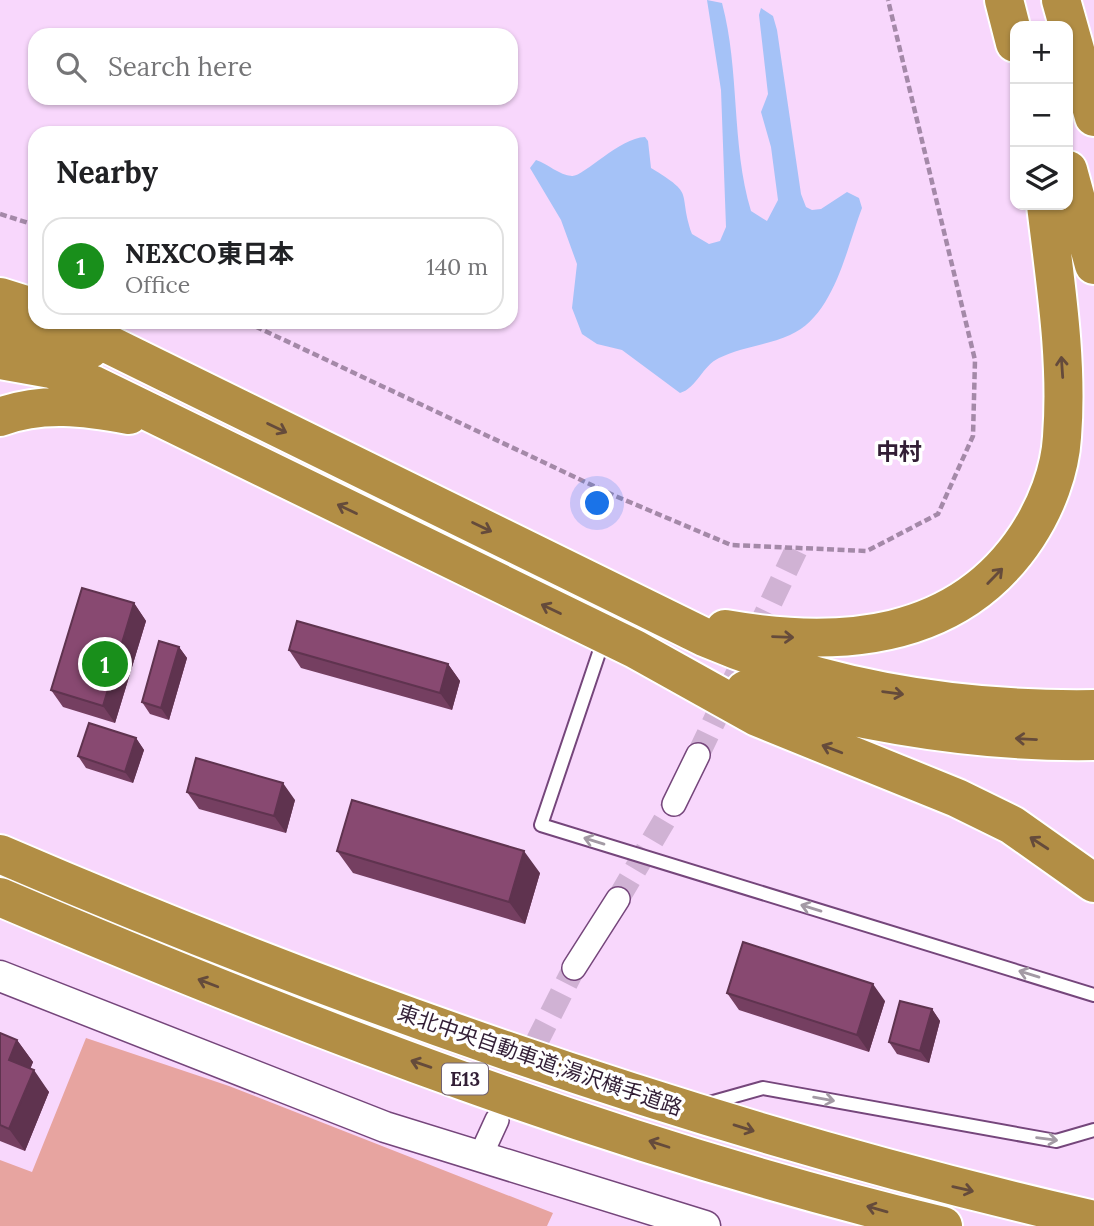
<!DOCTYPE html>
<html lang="en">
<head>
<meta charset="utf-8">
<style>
  body { margin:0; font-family:Lora,"Noto Sans JP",serif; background:#f6f6f6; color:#202124 }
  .controls { position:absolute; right:21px; top:21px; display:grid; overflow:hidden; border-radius:14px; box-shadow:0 2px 5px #0004 }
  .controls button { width:63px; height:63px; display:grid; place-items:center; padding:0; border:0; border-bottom:2px solid #e0e0e0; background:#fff; color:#202124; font:35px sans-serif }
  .you { position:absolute; left:598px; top:504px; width:24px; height:24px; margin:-18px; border:5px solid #fff; border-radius:50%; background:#1a73e8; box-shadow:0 0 0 10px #1a73e833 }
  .badge { display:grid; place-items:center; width:46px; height:46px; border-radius:50%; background:#198f1b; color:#fff; font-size:23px; font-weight:700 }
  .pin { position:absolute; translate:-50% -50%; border:4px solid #fff; box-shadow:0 2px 7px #0006 }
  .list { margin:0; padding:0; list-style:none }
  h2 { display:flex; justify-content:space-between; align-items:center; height:91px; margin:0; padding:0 28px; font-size:30px }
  h2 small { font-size:23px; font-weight:400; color:#757577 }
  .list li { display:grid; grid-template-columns:46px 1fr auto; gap:21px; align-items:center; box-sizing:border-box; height:98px; margin:0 14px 14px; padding:0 14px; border:2px solid #e0e0e0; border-radius:21px }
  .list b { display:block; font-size:26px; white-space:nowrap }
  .list p { margin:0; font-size:23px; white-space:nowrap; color:#757577 }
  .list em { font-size:23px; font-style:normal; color:#757577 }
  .icon { flex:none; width:38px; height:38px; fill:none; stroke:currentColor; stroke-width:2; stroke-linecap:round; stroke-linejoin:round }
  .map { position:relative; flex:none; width:1094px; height:1226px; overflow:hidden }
  .search { position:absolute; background:#fff; box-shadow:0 2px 5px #0004; left:28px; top:28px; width:490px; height:77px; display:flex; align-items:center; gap:18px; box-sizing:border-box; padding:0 24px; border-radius:21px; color:#757577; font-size:26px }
  .panel { position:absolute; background:#fff; box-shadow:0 2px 5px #0004; left:28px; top:126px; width:490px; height:203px; border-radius:21px }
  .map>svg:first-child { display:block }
  .green { fill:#e7a4a0 }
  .water { fill:#a5c2f7 }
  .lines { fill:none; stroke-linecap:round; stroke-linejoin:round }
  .minor-tunnel { stroke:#d0b2d4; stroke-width:23; stroke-dasharray:23 11; stroke-linecap:butt }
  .service-casing { stroke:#75467b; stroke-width:16 }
  .minor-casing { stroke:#75467b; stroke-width:26 }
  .tertiary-casing { stroke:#75467b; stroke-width:33 }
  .motorway-casing { stroke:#fff; stroke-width:42 }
  .path { stroke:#a489a8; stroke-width:4.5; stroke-dasharray:7 3.5; stroke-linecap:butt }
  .service { stroke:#fff; stroke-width:12 }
  .minor { stroke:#fff; stroke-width:23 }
  .tertiary { stroke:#fff; stroke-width:30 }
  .motorway { stroke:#b28e45; stroke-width:38 }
  .wall { fill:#753f61 }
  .shaded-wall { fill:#5f334f }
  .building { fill:#884971; stroke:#5f334f; stroke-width:2 }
  .oneway { stroke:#654b3b }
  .oneway2 { stroke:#a39aa4 }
  .labels { text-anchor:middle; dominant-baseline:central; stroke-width:7; stroke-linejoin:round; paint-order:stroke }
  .shield { fill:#fff; stroke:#706272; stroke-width:2 }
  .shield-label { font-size:19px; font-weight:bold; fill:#321e35 }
  .street-label { font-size:21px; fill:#321e35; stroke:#fff }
  .neighbourhood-label { font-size:23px; font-weight:bold; fill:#321e35; stroke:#fff }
</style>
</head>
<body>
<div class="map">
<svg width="1094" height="1226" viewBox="0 0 1094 1226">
  <rect width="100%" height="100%" fill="#f8d7fc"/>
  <!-- green -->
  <path class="green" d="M86,1038L229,1086L553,1213L547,1226H0V1160L32,1172Z"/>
  <!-- water -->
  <path class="water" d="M707,0L722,3C740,70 731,144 751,211L767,221L778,200L771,147L761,112L768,94L759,15L761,8L773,16L777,30L801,194L806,207L812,210L821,209L847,192L859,198L862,208C846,250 834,316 790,335C768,345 741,347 719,358C702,366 697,388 680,393L622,350L597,344L582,334L572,308L577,264L561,220L530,168L536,160C548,164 559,175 572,176C583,177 619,138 645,137L648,141L651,168C697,196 677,190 692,234L709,244L720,241L726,227L721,90Z"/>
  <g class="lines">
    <!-- minor-tunnel -->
    <path class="minor-tunnel" d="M698,755L797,548
      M618,899L674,804
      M505,1105L574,968"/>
    <!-- service casing -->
    <g class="service-casing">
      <path id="service" d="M604,638L541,825L1094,995
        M706,1104L763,1088L1056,1141L1094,1130"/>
    </g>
    <!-- minor casing -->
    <g class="minor-casing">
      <path id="minor" d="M674,804L698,755
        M574,968L618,899
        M480,1157L497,1120"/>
    </g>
    <!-- tertiary casing -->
    <g class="tertiary-casing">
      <path id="tertiary" d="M0,976L385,1127L705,1226"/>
    </g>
    <!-- motorway casing -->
    <g class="motorway-casing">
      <path id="motorway" d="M1004,0L1015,43
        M1061,0L1094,117
        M1068,170L1094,265
        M0,297L35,308
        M63,322L704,637C828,690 959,711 1094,709
        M0,328L71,341L90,349
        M0,360L51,369L94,385L635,649L757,717L957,798L1012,825L1094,883
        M0,417C42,401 86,407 129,415
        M725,629C839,649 958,641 1027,536C1046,507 1060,471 1062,437C1068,360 1055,281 1046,205
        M745,690C857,722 977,743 1094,741
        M0,854C353,1006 719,1134 1094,1220
        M0,897C304,1027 621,1149 943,1226"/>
    </g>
    <!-- path -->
    <path class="path" d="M0,214L35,225
      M246,322L613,495L731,545L867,551L938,514L973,436L975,360L888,0"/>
    <!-- service -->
    <use href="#service" class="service"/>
    <!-- minor -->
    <use href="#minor" class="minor"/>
    <!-- tertiary -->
    <use href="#tertiary" class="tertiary"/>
    <!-- motorway -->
    <use href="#motorway" class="motorway"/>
  </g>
  <!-- wall -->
  <path class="wall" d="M134,603L146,621L115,723L63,707L51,690Z
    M179,647L187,658L169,720L150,714L142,702Z
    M289,650L448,664L460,681L452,710L301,668Z
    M136,738L144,750L133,783L86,768L78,756Z
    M187,792L295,800L286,833L199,809Z
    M337,851L540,873L525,924L353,873Z
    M727,993L885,1001L869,1052L739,1010Z
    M932,1009L940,1021L929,1063L897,1054L889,1042Z
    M0,1033L17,1040L33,1062L30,1069L49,1092L25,1151L0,1141Z"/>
  <!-- shaded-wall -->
  <path class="shaded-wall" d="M134,603L146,621L115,723L103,706Z
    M179,647L187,658L169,720L161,708Z
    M448,664L460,681L452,710L440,693Z
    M136,738L144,750L133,783L125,772Z
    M283,783L295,800L286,833L274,816Z
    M524,851L540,873L525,924L509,902Z
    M873,984L885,1001L869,1052L857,1035Z
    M932,1009L940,1021L929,1063L920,1051Z
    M17,1040L33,1062L25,1082L9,1060Z
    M34,1070L49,1092L25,1151L9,1129Z"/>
  <!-- building -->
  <path class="building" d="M82,588L134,603L103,706L51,690Z
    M297,621L448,664L440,693L289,650Z
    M159,641L179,647L161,708L142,702Z
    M89,723L136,738L125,772L78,756Z
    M196,758L283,783L274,816L187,792Z
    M352,800L524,851L509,902L337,851Z
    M743,942L873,984L857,1035L727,993Z
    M900,1001L932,1009L920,1051L889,1042Z
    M0,1033L17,1040L9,1060L34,1070L9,1129L0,1125Z"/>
  <!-- one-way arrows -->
  <defs><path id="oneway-shaft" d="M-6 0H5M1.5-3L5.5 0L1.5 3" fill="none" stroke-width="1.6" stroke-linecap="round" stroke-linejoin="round" transform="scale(1.75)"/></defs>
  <g class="oneway">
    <use href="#oneway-shaft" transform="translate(1062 367) rotate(-94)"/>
    <use href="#oneway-shaft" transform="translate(277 428) rotate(26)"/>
    <use href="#oneway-shaft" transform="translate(347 509) rotate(-154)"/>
    <use href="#oneway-shaft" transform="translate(482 527) rotate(26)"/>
    <use href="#oneway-shaft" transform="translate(995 576) rotate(-46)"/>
    <use href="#oneway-shaft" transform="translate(551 609) rotate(-154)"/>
    <use href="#oneway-shaft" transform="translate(783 637) rotate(2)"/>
    <use href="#oneway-shaft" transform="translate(893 693) rotate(8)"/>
    <use href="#oneway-shaft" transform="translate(1026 739) rotate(-177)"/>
    <use href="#oneway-shaft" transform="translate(832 749) rotate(-159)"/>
    <use href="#oneway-shaft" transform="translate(1039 843) rotate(-147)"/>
    <use href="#oneway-shaft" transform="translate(208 983) rotate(-159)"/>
    <use href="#oneway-shaft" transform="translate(421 1064) rotate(-161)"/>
    <use href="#oneway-shaft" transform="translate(744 1128) rotate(17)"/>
    <use href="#oneway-shaft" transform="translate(659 1144) rotate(-162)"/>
    <use href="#oneway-shaft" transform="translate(963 1189) rotate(13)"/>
    <use href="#oneway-shaft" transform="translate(877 1209) rotate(-164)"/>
  </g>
  <g class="oneway2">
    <use href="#oneway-shaft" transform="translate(594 841) rotate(-163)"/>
    <use href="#oneway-shaft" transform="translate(811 908) rotate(-163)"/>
    <use href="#oneway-shaft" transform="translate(1029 974) rotate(-163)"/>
    <use href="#oneway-shaft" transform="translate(824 1099) rotate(10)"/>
    <use href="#oneway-shaft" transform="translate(1047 1139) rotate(7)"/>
  </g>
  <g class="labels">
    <!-- shield labels -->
    <rect class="shield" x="442" y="1063.5" width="46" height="31" rx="5"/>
    <g class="shield-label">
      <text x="465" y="1079">E13</text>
    </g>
    <!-- street labels -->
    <g class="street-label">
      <text transform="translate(540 1060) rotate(19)">東北中央自動車道;湯沢横手道路</text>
    </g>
    <!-- neighbourhood labels -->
    <g class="neighbourhood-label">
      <text x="899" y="451">中村</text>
    </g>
  </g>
</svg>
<div class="controls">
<button>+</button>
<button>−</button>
<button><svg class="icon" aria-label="layers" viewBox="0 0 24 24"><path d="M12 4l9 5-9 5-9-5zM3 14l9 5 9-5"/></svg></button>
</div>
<div class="you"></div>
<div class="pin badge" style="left:105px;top:664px">1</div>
<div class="search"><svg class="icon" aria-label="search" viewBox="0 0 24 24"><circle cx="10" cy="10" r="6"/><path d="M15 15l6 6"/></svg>Search here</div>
<section class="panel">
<h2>Nearby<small></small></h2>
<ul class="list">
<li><span class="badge">1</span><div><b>NEXCO東日本</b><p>Office</p></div><em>140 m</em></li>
</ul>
</section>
</div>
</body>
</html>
